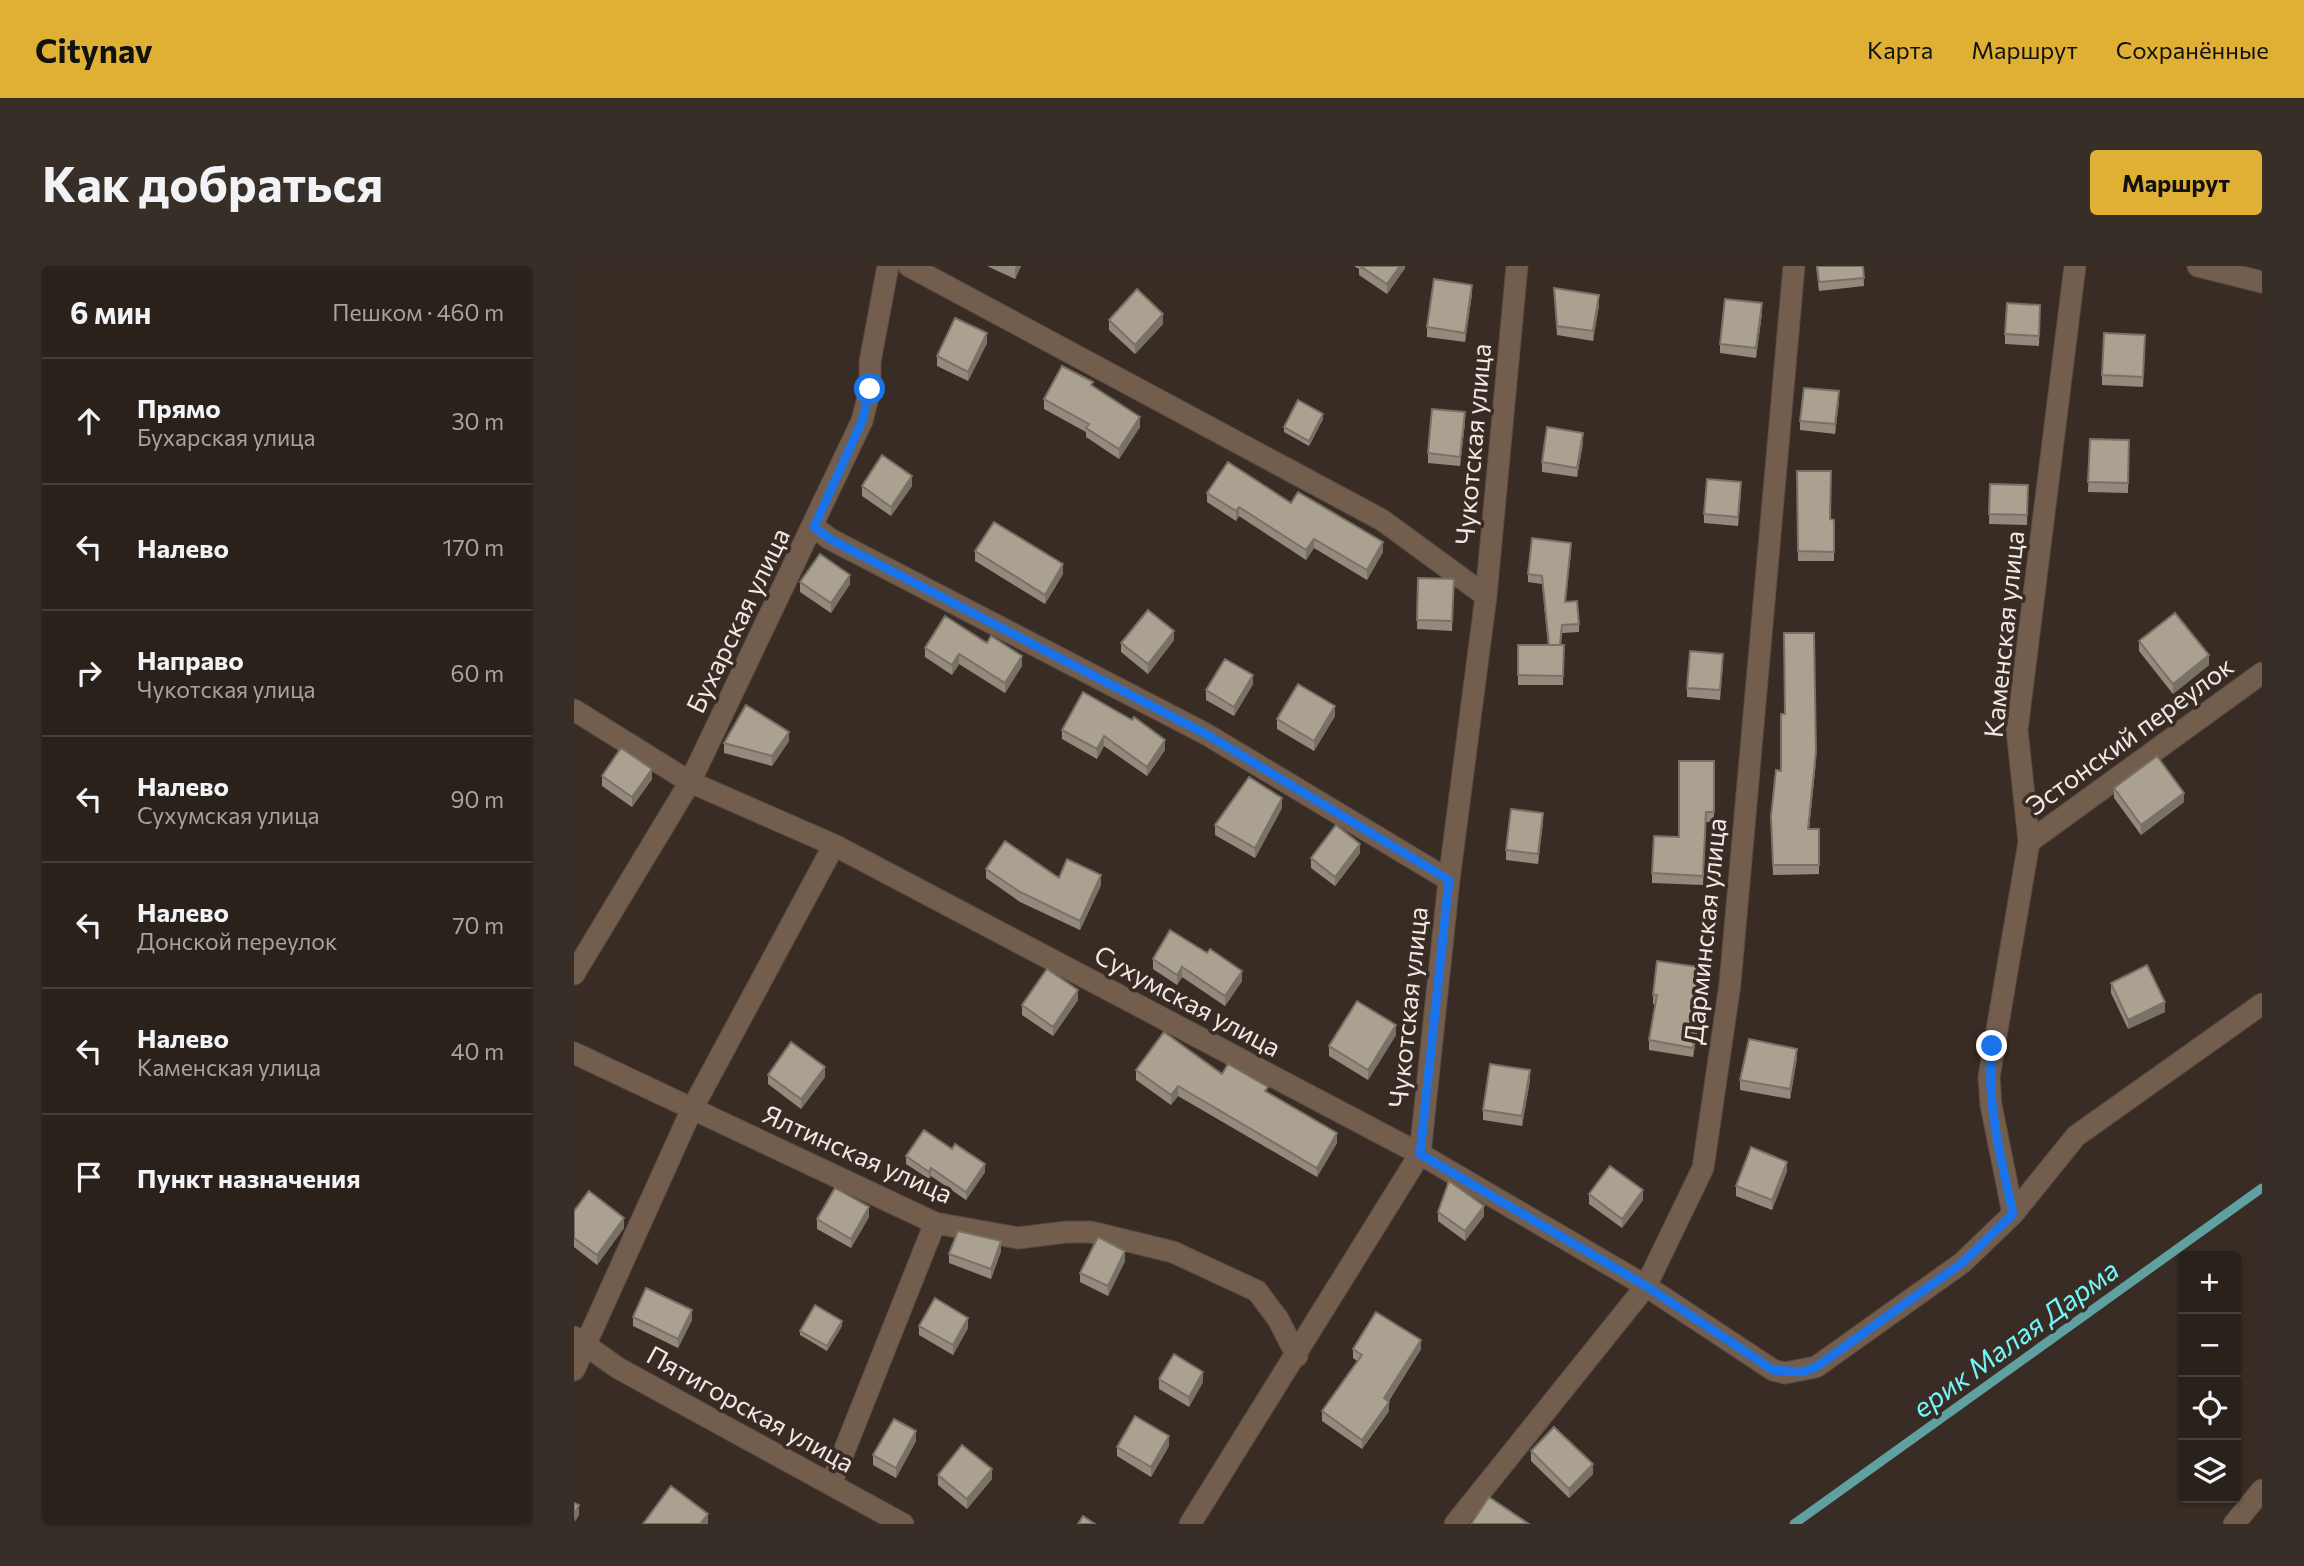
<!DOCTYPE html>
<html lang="ru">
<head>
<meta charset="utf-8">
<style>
  body { margin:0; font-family:Commissioner,sans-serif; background:#372e28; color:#f1f3f6 }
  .controls { position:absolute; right:21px; bottom:21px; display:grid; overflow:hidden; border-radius:7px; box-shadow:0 2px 5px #0004 }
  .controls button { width:63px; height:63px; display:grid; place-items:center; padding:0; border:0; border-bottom:2px solid #473e3a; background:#2b211b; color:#f1f3f6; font:35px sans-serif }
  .stop { position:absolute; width:21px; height:21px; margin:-16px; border:5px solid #1a73e8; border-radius:50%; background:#fff }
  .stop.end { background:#1a73e8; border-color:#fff; box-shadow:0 2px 7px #0008 }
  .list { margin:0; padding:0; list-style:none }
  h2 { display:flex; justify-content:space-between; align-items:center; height:91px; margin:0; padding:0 28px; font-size:30px }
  h2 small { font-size:23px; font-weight:400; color:#a6a3a3 }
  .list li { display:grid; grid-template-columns:46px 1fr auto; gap:21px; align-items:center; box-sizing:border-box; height:126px; padding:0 28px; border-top:2px solid #473e3a }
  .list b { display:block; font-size:26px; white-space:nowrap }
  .list p { margin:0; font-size:23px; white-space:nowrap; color:#a6a3a3 }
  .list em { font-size:23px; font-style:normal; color:#a6a3a3 }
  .icon { flex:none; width:38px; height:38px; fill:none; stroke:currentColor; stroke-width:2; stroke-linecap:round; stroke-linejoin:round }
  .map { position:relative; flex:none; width:1688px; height:1258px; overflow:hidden; border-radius:7px }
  header { display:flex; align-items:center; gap:42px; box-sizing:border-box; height:98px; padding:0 35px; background:#e0b034; color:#111 }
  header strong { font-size:33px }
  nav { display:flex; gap:38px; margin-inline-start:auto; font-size:24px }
  .intro { display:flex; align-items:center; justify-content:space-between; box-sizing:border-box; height:168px; padding:0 42px }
  h1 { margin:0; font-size:49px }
  .button { padding:18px 32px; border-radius:7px; background:#e0b034; color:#111; font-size:24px; font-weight:700 }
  main { display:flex; gap:42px; padding:0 42px }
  aside { flex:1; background:#2b211b; border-radius:7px; box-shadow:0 2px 5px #0004 }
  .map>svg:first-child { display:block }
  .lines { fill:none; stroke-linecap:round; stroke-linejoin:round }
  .stream { stroke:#5fa1a1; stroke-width:9 }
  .minor-casing { stroke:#574a43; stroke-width:23 }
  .minor { stroke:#735d4c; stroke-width:21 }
  .wall { fill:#938a7d }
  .shaded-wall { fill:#787166 }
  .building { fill:#aba191; stroke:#787166; stroke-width:2 }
  .route { stroke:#1a73e8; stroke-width:9 }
  .labels { text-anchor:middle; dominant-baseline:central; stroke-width:7; stroke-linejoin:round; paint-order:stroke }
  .street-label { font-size:26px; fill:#f2e8e3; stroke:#392c24 }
  .water-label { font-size:28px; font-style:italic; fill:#72f6f9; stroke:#392c24 }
</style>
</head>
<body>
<header>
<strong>Citynav</strong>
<nav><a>Карта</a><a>Маршрут</a><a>Сохранённые</a></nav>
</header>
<div class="intro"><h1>Как добраться</h1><a class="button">Маршрут</a></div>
<main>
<aside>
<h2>6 мин<small>Пешком · 460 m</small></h2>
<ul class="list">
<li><svg class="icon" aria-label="ahead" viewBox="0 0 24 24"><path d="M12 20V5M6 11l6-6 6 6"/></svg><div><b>Прямо</b><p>Бухарская улица</p></div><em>30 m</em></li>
<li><svg class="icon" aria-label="left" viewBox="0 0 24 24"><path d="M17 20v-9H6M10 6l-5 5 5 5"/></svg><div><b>Налево</b></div><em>170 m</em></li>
<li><svg class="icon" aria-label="right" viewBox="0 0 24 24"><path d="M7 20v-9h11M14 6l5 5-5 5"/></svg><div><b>Направо</b><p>Чукотская улица</p></div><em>60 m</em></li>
<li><svg class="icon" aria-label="left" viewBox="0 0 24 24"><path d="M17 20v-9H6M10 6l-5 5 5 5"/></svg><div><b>Налево</b><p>Сухумская улица</p></div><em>90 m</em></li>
<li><svg class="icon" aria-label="left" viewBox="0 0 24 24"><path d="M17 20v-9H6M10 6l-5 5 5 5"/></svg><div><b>Налево</b><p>Донской переулок</p></div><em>70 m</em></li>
<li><svg class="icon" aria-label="left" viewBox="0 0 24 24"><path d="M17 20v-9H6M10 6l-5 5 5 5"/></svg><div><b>Налево</b><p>Каменская улица</p></div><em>40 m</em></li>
<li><svg class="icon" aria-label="arrive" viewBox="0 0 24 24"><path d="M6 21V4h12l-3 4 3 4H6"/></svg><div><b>Пункт назначения</b></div></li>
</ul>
</aside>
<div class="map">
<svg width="1688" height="1258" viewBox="0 0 1688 1258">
  <rect width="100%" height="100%" fill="#392c24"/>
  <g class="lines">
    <!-- stream -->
    <path class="stream" d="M1220,1258L1688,922"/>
    <!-- minor casing -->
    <g class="minor-casing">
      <path id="minor" d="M335,0L808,254L912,330
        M1624,0L1688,16
        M240,261L256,273L632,468L875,614
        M0,444L116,516L260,579L846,888L1072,1020L1199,1104L1211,1107L1242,1101L1388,997L1439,948L1502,870L1688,738
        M1455,576L1688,407
        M0,708L116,516L288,155L296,123V96L314,0
        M0,787L361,957L444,972L492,966H517L599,986L683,1025L704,1053L723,1090
        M1439,948L1417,839L1415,811L1455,576L1443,464L1501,0
        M0,1071L44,1102L329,1258
        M0,1104L118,843L260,579
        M257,1218L361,957
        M616,1258L846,888L875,614L912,330L943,0
        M881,1258L1072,1020L1129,902L1156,718L1220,0
        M1660,1258L1688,1224"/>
    </g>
    <!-- minor -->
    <use href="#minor" class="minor"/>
  </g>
  <!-- wall -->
  <path class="wall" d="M413,0H447L441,13Z
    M780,0H831V2L813,28L785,9V3Z
    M1242,0H1289L1290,20L1245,25Z
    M980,22L1025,39L1019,75L983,69Z
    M898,28L891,76L853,71V61Z
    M1466,39L1465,80L1431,78V68Z
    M1188,47L1182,92L1146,87V78Z
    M535,54L589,58L561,88L535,64Z
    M413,77L394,115L363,100V90Z
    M1571,79L1569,121L1528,119V109Z
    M519,120L566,161L545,193L512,171V166L470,143V133Z
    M1265,135L1261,168L1226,164V155Z
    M749,153L735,180L710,166V161Z
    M891,156L886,200L854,197V187Z
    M1516,173L1555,174L1554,227L1514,226Z
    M1009,177L1003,211L968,206V196Z
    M1223,205L1256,253L1260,254V295H1224Z
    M1416,218L1454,219L1453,259L1415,258Z
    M288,220H338L317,250L288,230Z
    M1167,226L1164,260L1130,257V248Z
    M633,227L717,237L809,286L793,314L740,282L732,294L665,250L662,255L633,236Z
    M401,285L489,308L471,338L401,295Z
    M997,285L991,336L1005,358V366L988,367L987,379H990L989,419H944V379H974L968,318L954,316V308Z
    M844,312L880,313L878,365L843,363Z
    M226,316L276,318L257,347L226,326Z
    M600,374L574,408L547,386V377Z
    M1565,375L1635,399L1599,428L1565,385Z
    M351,382L448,400L431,427L385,398L378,409L351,391Z
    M1149,397L1146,434L1113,431V422Z
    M679,418L660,450L632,434V424Z
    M761,450L740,485L703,463V453Z
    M558,454L591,484L573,510L530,480L523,493L488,473V464Z
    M215,475L198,500L150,487V477Z
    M1140,495V556H1132L1129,619L1078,617V607L1105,571Z
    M1242,495L1235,563H1245V608L1199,609L1197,550L1207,505Z
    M28,510L78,513L58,541L28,520Z
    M1540,522L1610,536L1567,569L1540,532Z
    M708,542L681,592L641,569V559Z
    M969,556L964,598L932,594V584Z
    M786,587L761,620L737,602V592Z
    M412,603L485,612L527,619L506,664L446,636L412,612Z
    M579,693L668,715L651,740L608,711L603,719L579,703Z
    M1125,710L1121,747L1125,757L1119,791L1075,784V774L1082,739L1079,738V729Z
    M1537,717L1591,746L1554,763L1537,727Z
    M504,734L479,770L448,749V739Z
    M822,769L794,814L755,790V780Z
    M1223,792L1216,833L1166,824V814Z
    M562,804L648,808L694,827L763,877L743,911L604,830L597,839L562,814Z
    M194,809L251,811L227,843L194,818Z
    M956,814L948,860L909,854V844Z
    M332,890L411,906L392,934L357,910L355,913L332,898Z
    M1213,905L1198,944L1162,930V920Z
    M1015,928L1069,934L1048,962L1015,938Z
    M0,945L50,962L23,999L0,981Z
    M864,946L910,950L891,975L864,955Z
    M295,951L277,982L243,963V953Z
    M427,985L417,1013L375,997V988Z
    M551,995L534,1030L506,1016V1007Z
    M59,1051L118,1054L104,1082L59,1060Z
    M268,1060L253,1085L226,1069V1065Z
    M345,1060L394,1062L379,1089L345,1069Z
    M779,1083H847L815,1135V1145L788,1183L748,1155V1145L783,1095L779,1092Z
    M585,1113L629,1116L615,1141L585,1123Z
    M342,1175L322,1212L299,1199V1189Z
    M595,1180L577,1211L543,1190V1181Z
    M957,1185L1019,1208L995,1232L957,1195Z
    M364,1209L418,1213L393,1243L364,1219Z"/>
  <!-- shaded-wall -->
  <path class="shaded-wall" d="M442,0H447L441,13V3Z
    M826,0H831V2L813,28V18Z
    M898,19V28L891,76V67Z
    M1025,29V39L1019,75V65Z
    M1188,37V47L1182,92V82Z
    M589,48V58L561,88V79Z
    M413,67V77L394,115V106Z
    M1265,125V135L1261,168V158Z
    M891,146V156L886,200V191Z
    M749,148V153L735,180V175Z
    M566,151V161L545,193V183Z
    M1009,167V177L1003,211V202Z
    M338,210V220L317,250V241Z
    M665,241V250L662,255V245Z
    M740,273V282L732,294V284Z
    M809,276V286L793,314V304Z
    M997,277V285L991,344V336Z
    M489,298V308L471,338V329Z
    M276,309V318L257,347V337Z
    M600,365V374L574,408V398Z
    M385,388V398L378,409V399Z
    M1635,389V399L1599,428V418Z
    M448,390V400L431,427V417Z
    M679,409V418L660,450V441Z
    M761,440V450L740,485V475Z
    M215,466V475L198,500V490Z
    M530,470V480L523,493V483Z
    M591,474V484L573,510V501Z
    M1242,486V495L1234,573V563Z
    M78,503V513L58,541V531Z
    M1610,527V536L1567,569V559Z
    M708,532V542L681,592V582Z
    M969,547V556L964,598V588Z
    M786,578V587L761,620V611Z
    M527,609V619L506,664V655Z
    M608,701V711L603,719V709Z
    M1125,701V710L1120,756V746Z
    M668,705V715L651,740V730Z
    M504,724V734L479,770V761Z
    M1591,736V746L1554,763V754Z
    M1125,747V757L1119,791V782Z
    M822,759V769L794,814V804Z
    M1223,783V792L1216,833V823Z
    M251,801V811L227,843V833Z
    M956,804V814L948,860V850Z
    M604,820V830L597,839V829Z
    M763,867V877L743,911V902Z
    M1213,896V905L1198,944V934Z
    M411,898V906L392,934V926Z
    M357,902V910L355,913V906Z
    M1069,924V934L1048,962V953Z
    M910,940V950L891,975V965Z
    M295,941V951L277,982V973Z
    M50,952V962L23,999V989Z
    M427,975V985L417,1013V1003Z
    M551,985V995L534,1030V1020Z
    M118,1044V1054L104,1082V1073Z
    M394,1052V1062L379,1089V1079Z
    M268,1055V1060L253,1085V1080Z
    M847,1074V1083L810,1142V1132Z
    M629,1106V1116L615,1141V1131Z
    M815,1136V1145L788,1183V1174Z
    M342,1165V1175L322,1212V1202Z
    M595,1170V1180L577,1211V1201Z
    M1019,1198V1208L995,1232V1223Z
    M418,1203V1213L393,1243V1233Z
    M5,1239V1249L0,1258V1248Z
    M134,1248V1258H126Z"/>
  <!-- building -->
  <path class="building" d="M786,0H826L813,18Z
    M1243,0H1289L1290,12L1245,16Z
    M860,13L898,19L891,67L853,61Z
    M980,22L1025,29L1019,65L983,60Z
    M563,23L589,48L561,79L535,54Z
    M1151,33L1188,37L1182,82L1146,78Z
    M1433,37L1466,39L1465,70L1431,68Z
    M381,52L413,67L394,106L363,90Z
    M1530,67L1571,69L1569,111L1528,109Z
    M488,100L519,116L517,119L566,151L545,183L512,162L515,158L470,133Z
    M1230,122L1265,125L1261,158L1226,155Z
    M724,134L749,148L735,175L710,161Z
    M858,143L891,146L886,191L854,187Z
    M973,161L1009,167L1003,202L968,196Z
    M1516,173L1555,174L1554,217L1514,216Z
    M308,189L338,210L317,241L288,220Z
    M654,196L717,237L724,226L809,276L793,304L740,273L732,284L665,241L662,245L633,227Z
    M1223,205H1257L1256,253L1260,254V286L1224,285Z
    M1133,213L1167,216L1164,251L1130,248Z
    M1416,218L1454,219L1453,249L1415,248Z
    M420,256L489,298L471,329L401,285Z
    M958,272L997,277L991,336L1003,335L1005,358L988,359L986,379H975L968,310L954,308Z
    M246,288L276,309L257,337L226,316Z
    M844,312L880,313L878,355L843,354Z
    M574,344L600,365L574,398L547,377Z
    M1601,347L1635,389L1599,418L1565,375Z
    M371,350L413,377L417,370L448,390L431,417L385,388L378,399L351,382Z
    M1210,367H1240L1242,486L1234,563H1245V599H1199L1197,550L1202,504L1207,505V448H1211Z
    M944,379H990L989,410L944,409Z
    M1116,385L1149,388L1146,424L1113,422Z
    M651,393L679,409L660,441L632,424Z
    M724,418L761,440L740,475L703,453Z
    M509,426L558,454L560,451L591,474L573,501L530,470L523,483L488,464Z
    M172,439L215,466L198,490L150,477Z
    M47,482L78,503L58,531L28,510Z
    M1583,490L1610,527L1567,559L1540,522Z
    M1105,495H1140V546H1132L1129,610L1078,607L1080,570L1105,571Z
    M675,511L708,532L681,582L641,559Z
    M937,543L969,547L964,588L932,584Z
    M762,559L786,578L761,611L737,592Z
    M431,575L485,612L493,593L527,609L506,655L446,626L412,603Z
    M596,664L633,687L636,683L668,705L651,730L608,701L603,709L579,693Z
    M1083,695L1125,701L1120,746L1125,747L1119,782L1075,774L1083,729H1079Z
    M1573,699L1591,736L1554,754L1537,717Z
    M473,703L504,724L479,761L448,739Z
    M783,735L822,759L794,804L755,780Z
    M590,766L648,808L654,798L694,821L691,825L763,867L743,902L604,820L597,829L562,804Z
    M1175,773L1223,783L1216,823L1166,814Z
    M217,776L251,801L227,833L194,809Z
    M916,798L956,804L948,850L909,844Z
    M350,864L378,883L381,878L411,898L392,926L357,902L355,906L332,890Z
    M1177,881L1213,896L1198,934L1162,920Z
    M1036,900L1069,924L1048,953L1015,928Z
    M875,915L910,940L891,965L864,946Z
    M261,922L295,941L277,973L243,953Z
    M15,925L50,952L23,989L0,972V945Z
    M384,965L427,975L417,1003L375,988Z
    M524,971L551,985L534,1020L506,1007Z
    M72,1022L118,1044L104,1073L59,1051Z
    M361,1032L394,1052L379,1079L345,1060Z
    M241,1039L268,1055L253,1080L226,1065Z
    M802,1046L847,1074L810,1132L815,1136L788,1174L748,1145L788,1089L779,1083Z
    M600,1088L629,1106L615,1131L585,1113Z
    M561,1150L595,1170L577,1201L543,1181Z
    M320,1153L342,1165L322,1202L299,1189Z
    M980,1161L1019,1198L995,1223L957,1185Z
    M388,1179L418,1203L393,1233L364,1209Z
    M97,1220L134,1248L126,1258H69Z
    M915,1231L955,1258H897Z
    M0,1237L5,1239L0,1248Z
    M509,1250L521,1258H504Z"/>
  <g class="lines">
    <!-- route -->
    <path class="route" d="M296,123L288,155L240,261L256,273L632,468L875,614L846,888L1072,1020L1199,1104L1228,1106L1242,1101L1388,997L1439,948C1427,892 1412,838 1418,780"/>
  </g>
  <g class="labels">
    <!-- street labels -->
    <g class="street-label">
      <text transform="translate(898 178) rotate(-85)">Чукотская улица</text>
      <text transform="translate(163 354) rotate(-64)">Бухарская улица</text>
      <text transform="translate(1429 368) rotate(-84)">Каменская улица</text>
      <text transform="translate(1555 469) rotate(-36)">Эстонский переулок</text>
      <text transform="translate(1130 665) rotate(-84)">Дарминская улица</text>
      <text transform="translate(614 734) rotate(28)">Сухумская улица</text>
      <text transform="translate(833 741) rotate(-84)">Чукотская улица</text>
      <text transform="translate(284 887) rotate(24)">Ялтинская улица</text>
      <text transform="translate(177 1142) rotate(29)">Пятигорская улица</text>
    </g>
    <!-- water labels -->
    <g class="water-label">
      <text transform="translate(1441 1072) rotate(-36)">ерик Малая Дарма</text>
    </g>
  </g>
</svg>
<div class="controls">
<button>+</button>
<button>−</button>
<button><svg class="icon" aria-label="locate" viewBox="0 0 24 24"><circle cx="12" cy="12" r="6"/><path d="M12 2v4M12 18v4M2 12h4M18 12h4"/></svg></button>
<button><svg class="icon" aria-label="layers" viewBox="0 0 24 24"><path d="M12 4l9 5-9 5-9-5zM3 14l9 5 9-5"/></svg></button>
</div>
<div class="stop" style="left:296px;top:123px"></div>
<div class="stop end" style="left:1418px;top:780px"></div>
</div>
</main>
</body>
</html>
